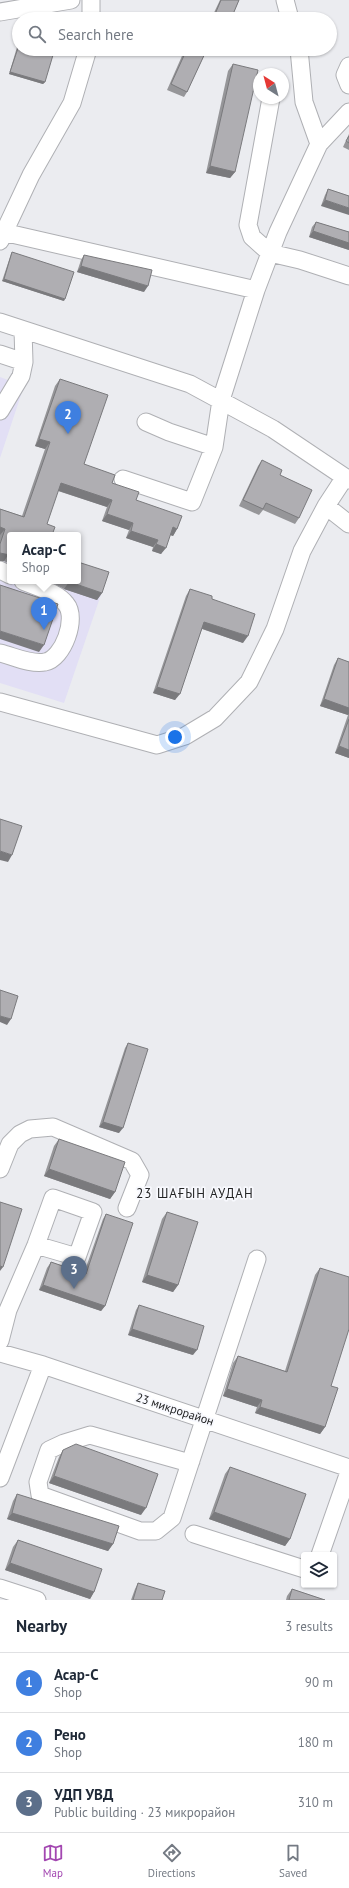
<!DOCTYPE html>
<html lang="en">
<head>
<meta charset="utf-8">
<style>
  body { margin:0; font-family:"PT Sans",sans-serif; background:#f2f2f3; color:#1f2937 }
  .controls { position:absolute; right:12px; bottom:12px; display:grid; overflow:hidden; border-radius:4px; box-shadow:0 1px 3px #0004 }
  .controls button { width:36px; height:36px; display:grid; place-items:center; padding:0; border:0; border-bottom:1px solid #e0e1e3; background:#fff; color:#1f2937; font:20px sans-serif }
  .compass { position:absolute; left:253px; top:68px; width:36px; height:36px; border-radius:50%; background:#fff; box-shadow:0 1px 3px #0004; rotate:324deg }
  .you { position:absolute; left:175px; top:737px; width:14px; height:14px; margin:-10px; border:3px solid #fff; border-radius:50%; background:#1a73e8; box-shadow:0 0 0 6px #1a73e833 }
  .badge { display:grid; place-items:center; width:26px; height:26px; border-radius:50%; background:#a347b1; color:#fff; font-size:13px; font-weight:700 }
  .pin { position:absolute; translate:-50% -33px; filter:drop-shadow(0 1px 2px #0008) }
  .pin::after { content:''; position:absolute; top:21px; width:14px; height:12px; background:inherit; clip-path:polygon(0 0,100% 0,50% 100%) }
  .popup { position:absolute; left:7px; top:532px; width:74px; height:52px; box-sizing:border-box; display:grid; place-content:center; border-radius:4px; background:#fff; filter:drop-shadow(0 1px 3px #0005); font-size:13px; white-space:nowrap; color:#747a83 }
  .popup b { font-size:15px; color:#1f2937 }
  .popup::after { content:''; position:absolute; left:50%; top:100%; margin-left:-8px; border:8px solid transparent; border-top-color:#fff }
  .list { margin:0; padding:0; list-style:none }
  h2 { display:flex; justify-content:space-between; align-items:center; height:52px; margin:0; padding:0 16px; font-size:17px }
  h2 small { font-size:13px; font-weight:400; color:#747a83 }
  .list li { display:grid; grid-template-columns:26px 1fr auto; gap:12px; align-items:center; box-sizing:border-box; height:60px; padding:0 16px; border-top:1px solid #e0e1e3 }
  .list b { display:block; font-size:15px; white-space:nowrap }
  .list p { margin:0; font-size:13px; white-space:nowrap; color:#747a83 }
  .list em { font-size:13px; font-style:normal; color:#747a83 }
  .icon { flex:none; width:22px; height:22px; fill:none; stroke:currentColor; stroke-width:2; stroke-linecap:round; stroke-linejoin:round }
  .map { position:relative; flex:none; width:349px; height:1600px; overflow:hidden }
  .search { position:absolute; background:#fff; box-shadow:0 1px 3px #0004; left:12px; right:12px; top:12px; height:44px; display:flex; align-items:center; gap:10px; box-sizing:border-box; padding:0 14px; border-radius:22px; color:#747a83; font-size:15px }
  .sheet { height:232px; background:#fff }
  nav { display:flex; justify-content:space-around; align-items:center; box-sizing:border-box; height:56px; border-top:1px solid #e0e1e3; background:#fff; font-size:11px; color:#747a83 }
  nav a { display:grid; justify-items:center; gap:2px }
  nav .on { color:#a347b1 }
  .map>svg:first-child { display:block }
  .commercial { fill:#e2dff5 }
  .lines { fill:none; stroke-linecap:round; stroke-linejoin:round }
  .minor-casing { stroke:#afb0b4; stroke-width:19 }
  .minor { stroke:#fff; stroke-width:17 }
  .wall { fill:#969699 }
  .shaded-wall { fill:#7a7a7d }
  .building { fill:#afaeb2; stroke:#7a7a7d }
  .labels { text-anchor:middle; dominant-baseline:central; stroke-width:3.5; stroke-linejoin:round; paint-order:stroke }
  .street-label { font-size:12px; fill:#232425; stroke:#f8f9fe }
  .neighbourhood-label { font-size:13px; letter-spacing:1px; fill:#232425; stroke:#f8f9fe }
</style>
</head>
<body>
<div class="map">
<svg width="349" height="1600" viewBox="0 0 349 1600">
  <rect width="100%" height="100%" fill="#ebecf0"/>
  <!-- commercial -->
  <path class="commercial" d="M0,377L24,386L0,458Z
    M0,536L10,540V581H78L107,577L64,703L0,683Z"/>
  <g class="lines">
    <!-- minor casing -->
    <g class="minor-casing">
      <path id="minor" d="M91,0V19
        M285,0L290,19
        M0,12L71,0
        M299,49L304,102L319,144
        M349,66L345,75L349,85
        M271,98L248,225L252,237L270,253L300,260L349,276
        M3,232L256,290
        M0,241L31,175L72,103L88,49
        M0,322L190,384L273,429L349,480
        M0,354L24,362
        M0,411L21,376L24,362L23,330
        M146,422L169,432L214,447
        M123,479L192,502L214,447L221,400L256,290L278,232L319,144L349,112
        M326,506L349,524
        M0,570L10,575
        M0,653C13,656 31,665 45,662C63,659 78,618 66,604C57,592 36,587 23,581
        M0,702L157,745L185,736L215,718L249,682L275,629L302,551L326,506L345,477
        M0,1169L10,1144L20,1134L30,1129L53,1127L132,1161L140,1175L127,1208
        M0,1341L8,1310L36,1245L53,1198L93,1212L77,1257L36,1245
        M0,1353L43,1365L349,1468
        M191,1461L186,1462L90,1435L64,1443L49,1450L38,1482L40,1495L140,1531H156L172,1518L257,1259
        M0,1478L43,1365
        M194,1534L304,1569
        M320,1555L349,1472
        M0,1588L37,1600"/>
    </g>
    <!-- minor -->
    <use href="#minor" class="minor"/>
  </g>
  <!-- wall -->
  <path class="wall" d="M220,0H239L231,19H211Z
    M19,45L45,82L43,84L9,74L17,47Z
    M185,49H207L187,92L184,97L167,90Z
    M233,64L235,172L230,178L206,173L228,71Z
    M349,134V150L343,147Z
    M328,189L349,196L321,206L325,195Z
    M316,222L349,232V250L309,237L312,227Z
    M12,252L64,301L2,281L11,254Z
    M84,255L144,292L77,272L81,260Z
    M60,379L84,464L177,529L173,536L170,535L161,554L152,551L153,547L126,538L129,530L102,521L107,507L58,491L10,535V564L4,561H0V509L22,516L45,449L35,446L55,386Z
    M262,460L299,518L295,524L263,510L259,515L239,506L258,466Z
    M49,581H78L102,593L97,600L64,589Z
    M190,589L212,599L243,643L202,629L175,700L153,693L186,596Z
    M338,658L349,662V758L335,753L348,715L320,706L334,665Z
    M128,1043L119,1133L99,1127L125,1048Z
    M59,1139L115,1192L110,1199L44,1176L54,1146Z
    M167,1212L178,1285L173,1292L142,1282L162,1219Z
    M106,1214L105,1306L101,1311L39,1290L47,1268L51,1262L84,1273L103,1219Z
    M320,1268L331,1386L325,1427L320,1434L255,1413L257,1407L223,1396L233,1363L238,1356L285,1371L315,1275Z
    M139,1305L193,1355L128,1335L136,1310Z
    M63,1450L141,1515L49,1483L59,1457Z
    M230,1467L290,1539L285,1546L209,1519L225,1474Z
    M17,1494L113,1544L108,1551L7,1519L13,1501Z
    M18,1540L94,1592L90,1599L5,1570L13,1547Z
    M138,1583L162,1600H131L135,1589Z
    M292,1589L325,1600H286L287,1596Z"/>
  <!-- shaded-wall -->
  <path class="shaded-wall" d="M10,72L45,82L43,84L9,74Z
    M210,166L235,172L230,178L206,173Z
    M325,200L349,208V215L321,206Z
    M313,231L349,243V250L309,237Z
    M81,266L148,286L144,292L77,272Z
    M4,279L65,299L64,301L2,281Z
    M39,439L50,442L45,449L35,446Z
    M61,483L112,500L107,507L56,490Z
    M107,514L133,523L129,530L102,521Z
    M0,527L5,529L0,535Z
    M173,527L177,529L173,536L168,534Z
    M131,531L158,540L153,547L126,538Z
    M156,544L166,548L161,554L152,551Z
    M0,553L9,554L4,561H0Z
    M69,582L102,593L97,600L64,589Z
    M204,622L248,636L243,643L200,628Z
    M0,631L44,645L39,652L0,639Z
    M157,687L180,694L175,700L153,693Z
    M324,699L349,708V714L348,715L320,706Z
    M339,746L349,750V758L335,753Z
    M0,851L12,855L8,862L0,860Z
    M0,1016L11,1019L7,1025L0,1022Z
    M103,1122L123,1128L119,1133L99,1127Z
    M49,1169L115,1192L110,1199L44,1176Z
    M0,1266L3,1267L0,1271Z
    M147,1275L178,1285L173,1292L142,1282Z
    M43,1285L105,1306L101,1311L39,1290Z
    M132,1329L197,1350L193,1355L128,1335Z
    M227,1389L262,1400L257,1407L223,1396Z
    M260,1407L325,1427L320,1434L255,1413Z
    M54,1476L146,1508L141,1515L49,1483Z
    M214,1512L290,1539L285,1546L209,1519Z
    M12,1513L113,1544L108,1551L7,1519Z
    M10,1563L94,1592L90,1599L5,1570Z"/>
  <!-- building -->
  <path class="building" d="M221,0H239L231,19H213Z
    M19,45V49H33L53,55L45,82L10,72Z
    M187,49H207L187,92L171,84Z
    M233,64L258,70L235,172L210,166Z
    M349,136V143L346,141Z
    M328,189L349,196V208L325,200Z
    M316,222L349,232V243L313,231Z
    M12,252L74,272L65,299L4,279Z
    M84,255L152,270L148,286L81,266Z
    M60,379L108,395L84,464L115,475L112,483L139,492L136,500L182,516L177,529L173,527L166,548L156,544L158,540L131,531L133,523L107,514L112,500L61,483L47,524L55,527L52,535H10V555L0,553V544L5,529L0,527V509L24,517L50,442L39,439Z
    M262,460L282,470L280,475L312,490L299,518L266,503L263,509L243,500Z
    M78,562L109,572L102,593L67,581H78Z
    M0,585L58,604L44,645L0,631Z
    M190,589L212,596V599L255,614L248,636L204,622L180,694L157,687Z
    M338,658L349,662V708L324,699Z
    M349,719V750L339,746Z
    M0,819L22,826L12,855L0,851Z
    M0,990L18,996L11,1019L0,1016Z
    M128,1043L148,1049L123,1128L103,1122Z
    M59,1139L125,1162L115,1192L49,1169Z
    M0,1202L22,1209L3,1267L0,1266Z
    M167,1212L198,1222L178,1285L147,1275Z
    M106,1214L133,1223L105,1306L43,1285L51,1262L86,1274Z
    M320,1268L349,1277V1329L331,1386L338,1388L325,1427L260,1407L262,1400L227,1389L238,1356L287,1372Z
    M139,1305L204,1326L197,1350L132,1329Z
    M76,1444L158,1474L146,1508L54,1476L63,1450Z
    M230,1467L306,1494L290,1539L214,1512Z
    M17,1494L119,1526L113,1544L12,1513Z
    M18,1540L102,1569L94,1592L10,1563Z
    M138,1583L165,1591L162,1600H133Z
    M292,1589L325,1600H289Z"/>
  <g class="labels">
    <!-- street labels -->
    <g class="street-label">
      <text transform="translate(175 1409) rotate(18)">23 микрорайон</text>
    </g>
    <!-- neighbourhood labels -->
    <g class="neighbourhood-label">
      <text x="195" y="1193">23 ШАҒЫН АУДАН</text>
    </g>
  </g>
</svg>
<div class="controls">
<button><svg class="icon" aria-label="layers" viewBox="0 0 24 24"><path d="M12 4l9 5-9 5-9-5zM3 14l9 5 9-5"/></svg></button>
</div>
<svg class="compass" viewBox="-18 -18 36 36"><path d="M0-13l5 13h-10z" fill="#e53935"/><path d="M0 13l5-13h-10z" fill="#747a83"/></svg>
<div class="you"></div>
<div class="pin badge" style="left:44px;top:630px;background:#3f7fe0">1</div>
<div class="popup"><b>Асар-С</b>Shop</div>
<div class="pin badge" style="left:68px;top:434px;background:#3f7fe0">2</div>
<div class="pin badge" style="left:74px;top:1289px;background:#5c6f8a">3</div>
<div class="search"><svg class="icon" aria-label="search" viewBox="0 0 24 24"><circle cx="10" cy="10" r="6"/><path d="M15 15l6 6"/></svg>Search here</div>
</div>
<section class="sheet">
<h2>Nearby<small>3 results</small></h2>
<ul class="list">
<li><span class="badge" style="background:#3f7fe0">1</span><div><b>Асар-С</b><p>Shop</p></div><em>90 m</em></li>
<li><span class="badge" style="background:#3f7fe0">2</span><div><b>Рено</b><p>Shop</p></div><em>180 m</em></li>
<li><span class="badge" style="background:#5c6f8a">3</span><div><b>УДП УВД</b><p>Public building · 23 микрорайон</p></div><em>310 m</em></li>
</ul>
</section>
<nav>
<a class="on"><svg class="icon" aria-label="map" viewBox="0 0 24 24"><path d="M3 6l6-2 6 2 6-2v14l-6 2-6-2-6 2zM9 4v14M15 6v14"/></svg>Map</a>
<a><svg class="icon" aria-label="directions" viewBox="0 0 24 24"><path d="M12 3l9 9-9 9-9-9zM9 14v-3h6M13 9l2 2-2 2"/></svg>Directions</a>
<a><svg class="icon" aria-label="saved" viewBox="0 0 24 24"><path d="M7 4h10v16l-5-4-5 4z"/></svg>Saved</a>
</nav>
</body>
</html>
